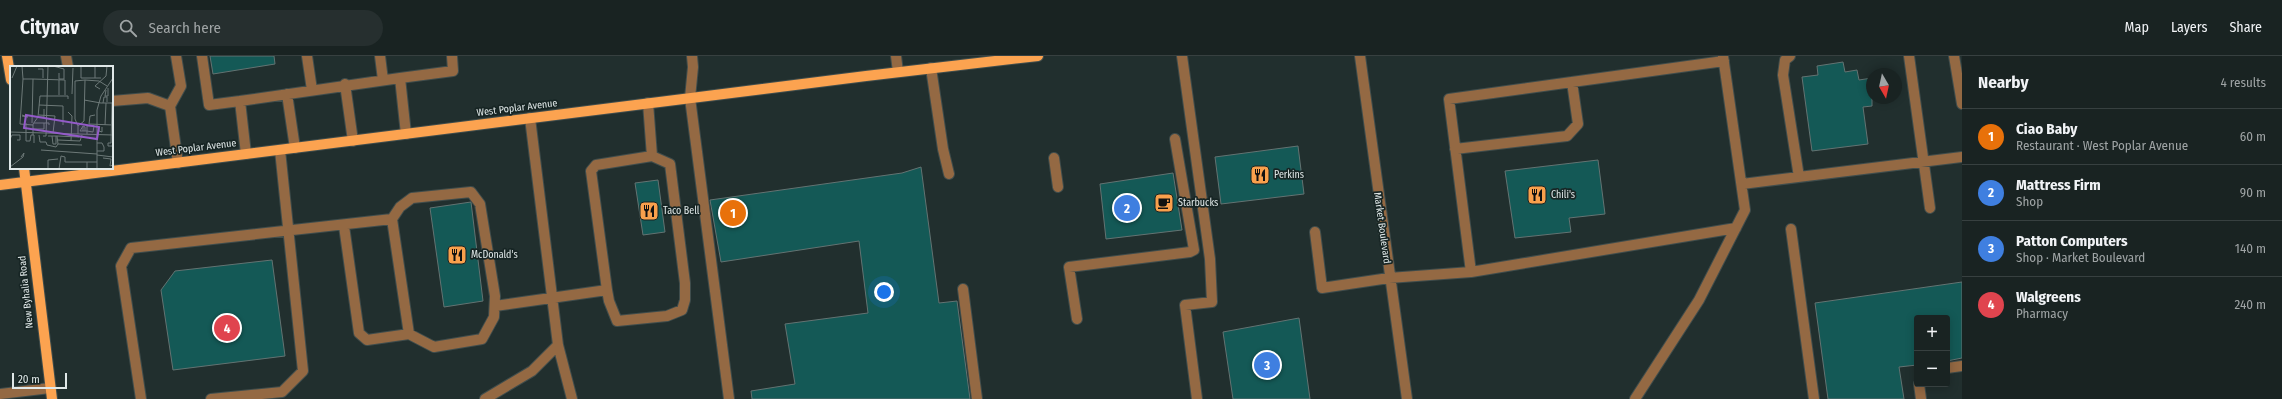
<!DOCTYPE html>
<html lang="en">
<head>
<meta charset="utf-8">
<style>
  body { margin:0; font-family:"Fira Sans Condensed",sans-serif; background:#262f2f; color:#f1f3f6 }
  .controls { position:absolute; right:12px; bottom:12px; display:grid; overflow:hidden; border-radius:4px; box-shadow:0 2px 10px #0003 }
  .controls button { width:36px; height:36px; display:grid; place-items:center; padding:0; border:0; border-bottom:1px solid #374040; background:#192322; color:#f1f3f6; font:20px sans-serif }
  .compass { position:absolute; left:1866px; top:12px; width:36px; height:36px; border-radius:50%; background:#192322; box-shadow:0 2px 10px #0003; rotate:171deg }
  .scale { position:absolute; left:12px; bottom:10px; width:55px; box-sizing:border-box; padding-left:4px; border:2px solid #e0e8e8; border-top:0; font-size:11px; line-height:14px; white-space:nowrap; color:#e0e8e8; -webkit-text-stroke:3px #172524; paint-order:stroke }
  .you { position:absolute; left:884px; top:236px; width:14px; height:14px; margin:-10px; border:3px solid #fff; border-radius:50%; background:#1a73e8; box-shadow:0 0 0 6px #1a73e833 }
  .badge { display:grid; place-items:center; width:26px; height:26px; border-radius:50%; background:#f9a04c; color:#fff; font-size:13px; font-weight:700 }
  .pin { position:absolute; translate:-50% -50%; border:2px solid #fff; box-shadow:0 1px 4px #0006 }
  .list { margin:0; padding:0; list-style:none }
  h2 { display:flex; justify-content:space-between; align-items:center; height:52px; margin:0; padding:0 16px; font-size:17px }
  h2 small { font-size:13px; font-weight:400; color:#9fa4a5 }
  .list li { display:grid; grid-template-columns:26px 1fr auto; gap:12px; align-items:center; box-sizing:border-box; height:56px; padding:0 16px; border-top:1px solid #374040 }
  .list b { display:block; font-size:15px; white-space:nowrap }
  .list p { margin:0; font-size:13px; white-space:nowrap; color:#9fa4a5 }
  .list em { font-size:13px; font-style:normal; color:#9fa4a5 }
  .icon { flex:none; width:22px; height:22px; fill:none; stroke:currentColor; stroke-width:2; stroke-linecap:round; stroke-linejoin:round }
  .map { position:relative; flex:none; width:1962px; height:343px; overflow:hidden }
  header { display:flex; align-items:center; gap:24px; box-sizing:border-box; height:56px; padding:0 20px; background:#192322; border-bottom:1px solid #374040 }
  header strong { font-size:19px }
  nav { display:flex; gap:22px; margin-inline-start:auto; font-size:14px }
  .search { width:280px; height:36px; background:#262f2f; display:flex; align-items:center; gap:10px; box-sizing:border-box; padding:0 14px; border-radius:22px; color:#9fa4a5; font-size:15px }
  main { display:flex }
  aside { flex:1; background:#192322 }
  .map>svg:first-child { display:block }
  .building { fill:#145956; stroke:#637372 }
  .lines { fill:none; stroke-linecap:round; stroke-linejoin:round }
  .minor-casing { stroke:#404d4c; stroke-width:12 }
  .major-casing { stroke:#404d4c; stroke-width:12 }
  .minor { stroke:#946943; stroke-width:10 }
  .major { stroke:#fca350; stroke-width:10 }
  .labels { text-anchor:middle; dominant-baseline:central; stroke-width:3.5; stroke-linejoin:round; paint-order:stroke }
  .street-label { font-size:10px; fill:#e0e8e8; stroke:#172524 }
  .poi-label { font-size:10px; fill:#e0e8e8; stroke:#172524; text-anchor:start }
  .inset-road { fill:none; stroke:#6d7978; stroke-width:1 }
  .view { fill:#945bc9; fill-opacity:0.15; stroke:#945bc9; stroke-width:2 }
  .inset-edge { fill:none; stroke:#e0e8e8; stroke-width:2 }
</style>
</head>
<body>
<header>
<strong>Citynav</strong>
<div class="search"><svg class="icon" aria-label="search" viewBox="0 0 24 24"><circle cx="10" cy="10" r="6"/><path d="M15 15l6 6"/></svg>Search here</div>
<nav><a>Map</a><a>Layers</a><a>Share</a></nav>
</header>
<main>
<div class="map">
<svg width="1962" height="343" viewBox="0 0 1962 343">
  <rect width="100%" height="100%" fill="#212f2e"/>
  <!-- building -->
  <path class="building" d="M210,0H274L275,8L213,18Z
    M1843,6L1845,16L1857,14L1859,24L1872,22V50L1863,51L1868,88L1812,95L1802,21L1818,19L1817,10Z
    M1298,90L1304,138L1221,148L1215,101Z
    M1598,104L1605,158L1569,162L1571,176L1515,182L1505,115Z
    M921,111L939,247L957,245L970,343H752L751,335L795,328L785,268L868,257L859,185L721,206L710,144L902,117Z
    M1173,117L1182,174L1106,183L1100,128Z
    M658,124L665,176L643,179L635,127Z
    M471,146L483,245L444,251L430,152Z
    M272,204L285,300L173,314L161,234L175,215Z
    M1962,226V302L1947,305V262H1917V309L1899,311L1904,343H1828L1815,247Z
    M1299,262L1310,343H1233L1223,276Z"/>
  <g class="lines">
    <!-- minor casing -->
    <g class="minor-casing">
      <path id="minor" d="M66,0L68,11
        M202,0L209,49L240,45
        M307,0L312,34
        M380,0L383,24
        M692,0L693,11L690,42L729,343
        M896,0L898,16
        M1182,0L1210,203L1212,246L1185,249L1197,343
        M1360,0L1407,343
        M1790,0L1785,4L1783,19L1799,121
        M1909,0L1930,152
        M1954,0L1962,48
        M931,12L943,93L949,118
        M345,28L353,85
        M287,38L295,92
        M112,45L148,42L170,50L178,107
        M170,50L181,30L176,0
        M406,78L400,22L453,15L452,0
        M1455,93L1567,80L1578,68L1572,26
        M246,98L240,45L400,22
        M1054,102L1058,131
        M1742,128L1962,101
        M344,170L359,277L367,284L409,278L434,291L482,283L494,261L495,240L480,148L471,136L412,142L400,151L392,163L409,278
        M1791,173L1814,343
        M1315,176L1322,232L1389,222L1471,216L1736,172
        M1471,216L1449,43L1724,5
        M963,233L977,343
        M607,234L609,245L617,265L667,260L682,254L685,244V227L670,108L652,100
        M495,250L607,234L591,115L596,109L652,100L648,47
        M1077,263L1069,211L1190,196L1194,194L1175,83
        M558,289L572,343
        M1947,312L1962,310
        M1919,328L1921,343
        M0,338L50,332
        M141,343L121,210L131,192L392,163
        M211,343L282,336L303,315L280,94
        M485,343L532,315L558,289L530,62
        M1635,343L1699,244L1745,154L1723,0"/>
    </g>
    <!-- major casing -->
    <g class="major-casing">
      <path id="major" d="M7,0L11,24
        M24,112L52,343
        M0,129L866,20L1038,0"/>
    </g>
    <!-- minor -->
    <use href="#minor" class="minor"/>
    <!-- major -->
    <use href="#major" class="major"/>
  </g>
  <!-- icons -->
  <defs>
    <g id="restaurant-square" transform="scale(1)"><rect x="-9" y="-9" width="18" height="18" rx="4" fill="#f9a04c" stroke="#172524"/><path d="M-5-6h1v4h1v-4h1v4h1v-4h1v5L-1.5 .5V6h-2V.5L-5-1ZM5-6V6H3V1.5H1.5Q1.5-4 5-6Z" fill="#111"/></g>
    <g id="cafe-square" transform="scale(1)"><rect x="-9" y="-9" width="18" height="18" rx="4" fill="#f9a04c" stroke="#172524"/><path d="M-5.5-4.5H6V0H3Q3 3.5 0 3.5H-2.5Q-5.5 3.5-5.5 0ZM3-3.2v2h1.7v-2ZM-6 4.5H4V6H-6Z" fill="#111"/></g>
  </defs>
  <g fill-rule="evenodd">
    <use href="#restaurant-square" x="1260" y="119"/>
    <use href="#restaurant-square" x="1537" y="139"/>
    <use href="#cafe-square" x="1164" y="147"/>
    <use href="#restaurant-square" x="649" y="155"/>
    <use href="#restaurant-square" x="457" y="199"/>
  </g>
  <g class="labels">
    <!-- street labels -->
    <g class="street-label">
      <text transform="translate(517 52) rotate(-7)">West Poplar Avenue</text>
      <text transform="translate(196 92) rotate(-7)">West Poplar Avenue</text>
      <text transform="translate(1382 172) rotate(82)">Market Boulevard</text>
      <text transform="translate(26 236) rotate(-96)">New Byhalia Road</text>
    </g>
    <!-- poi labels -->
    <g class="poi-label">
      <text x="1274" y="119">Perkins</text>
      <text x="1551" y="139">Chili's</text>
      <text x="1178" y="147">Starbucks</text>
      <text x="663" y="155">Taco Bell</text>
      <text x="471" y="199">McDonald's</text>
    </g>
  </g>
  <!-- overview -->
  <g transform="translate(10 10)">
    <rect width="103" height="103" fill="#212f2e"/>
    <path class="inset-road" d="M12,0L13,13H23M26,0H47M43,0L54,3V13H49V7M71,0V12H85M85,0V12H91M28,3H33V12M2,12L7,0M90,23L85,20L96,10L97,0M96,24L95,30H98V22M62,28L63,2M49,29V14M74,34L91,37H102L103,35M93,37L94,31H97V36M102,37L101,77H98V80H103M29,39L53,40V59M58,46L62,50L61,75M29,49L45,50L43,67M85,49L80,50L79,58L103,59M12,50L18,51L12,49M29,51H34V43M16,57V75H20L21,69H24V77M22,57L23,13L55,14V29M24,57H39V59M10,58L13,13M10,58L23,59M95,59L96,37M68,60L65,53V15L75,14M73,61V65H70L73,60L75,61V65M89,61V65L92,66V61M23,63H34V57M73,65H77L83,66L84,60H77V68M0,66L103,69M68,68V60L74,55L75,14L89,15L97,20M23,69V58L28,51L30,30H58V33M29,69L30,76H36L37,79L46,81L48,78M33,70H36L38,0M38,70H47L48,78L72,79M42,70L43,78H46V70M47,70L69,71M0,73L2,69H10V74H7M48,74L70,75L72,69M87,77H92L94,81V85H87M31,84L87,88M87,89L103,91M93,92L101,93L100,100L103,99M0,101L13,91L14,87L11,91M38,103V94L48,93M49,103L51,90L55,91V96H77M77,103V96H87M87,103V44L91,30L103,12"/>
    <path class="view" d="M16,49L89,61L87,73L14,62Z"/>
    <rect width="103" height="103" class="inset-edge"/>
  </g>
</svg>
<div class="controls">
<button>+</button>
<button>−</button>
</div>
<svg class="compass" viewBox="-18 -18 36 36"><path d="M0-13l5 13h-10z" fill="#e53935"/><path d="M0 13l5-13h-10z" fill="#9fa4a5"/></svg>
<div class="scale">20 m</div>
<div class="you"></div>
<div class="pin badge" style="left:733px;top:157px;background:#e8710a">1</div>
<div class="pin badge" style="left:1127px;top:152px;background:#3f7fe0">2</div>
<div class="pin badge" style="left:1267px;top:309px;background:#3f7fe0">3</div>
<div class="pin badge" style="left:227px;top:272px;background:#e0444e">4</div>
</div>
<aside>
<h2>Nearby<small>4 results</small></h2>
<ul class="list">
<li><span class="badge" style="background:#e8710a">1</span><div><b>Ciao Baby</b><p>Restaurant · West Poplar Avenue</p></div><em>60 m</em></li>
<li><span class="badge" style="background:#3f7fe0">2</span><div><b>Mattress Firm</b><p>Shop</p></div><em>90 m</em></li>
<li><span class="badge" style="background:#3f7fe0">3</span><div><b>Patton Computers</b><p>Shop · Market Boulevard</p></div><em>140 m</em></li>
<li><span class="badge" style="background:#e0444e">4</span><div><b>Walgreens</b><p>Pharmacy</p></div><em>240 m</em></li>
</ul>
</aside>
</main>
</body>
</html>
